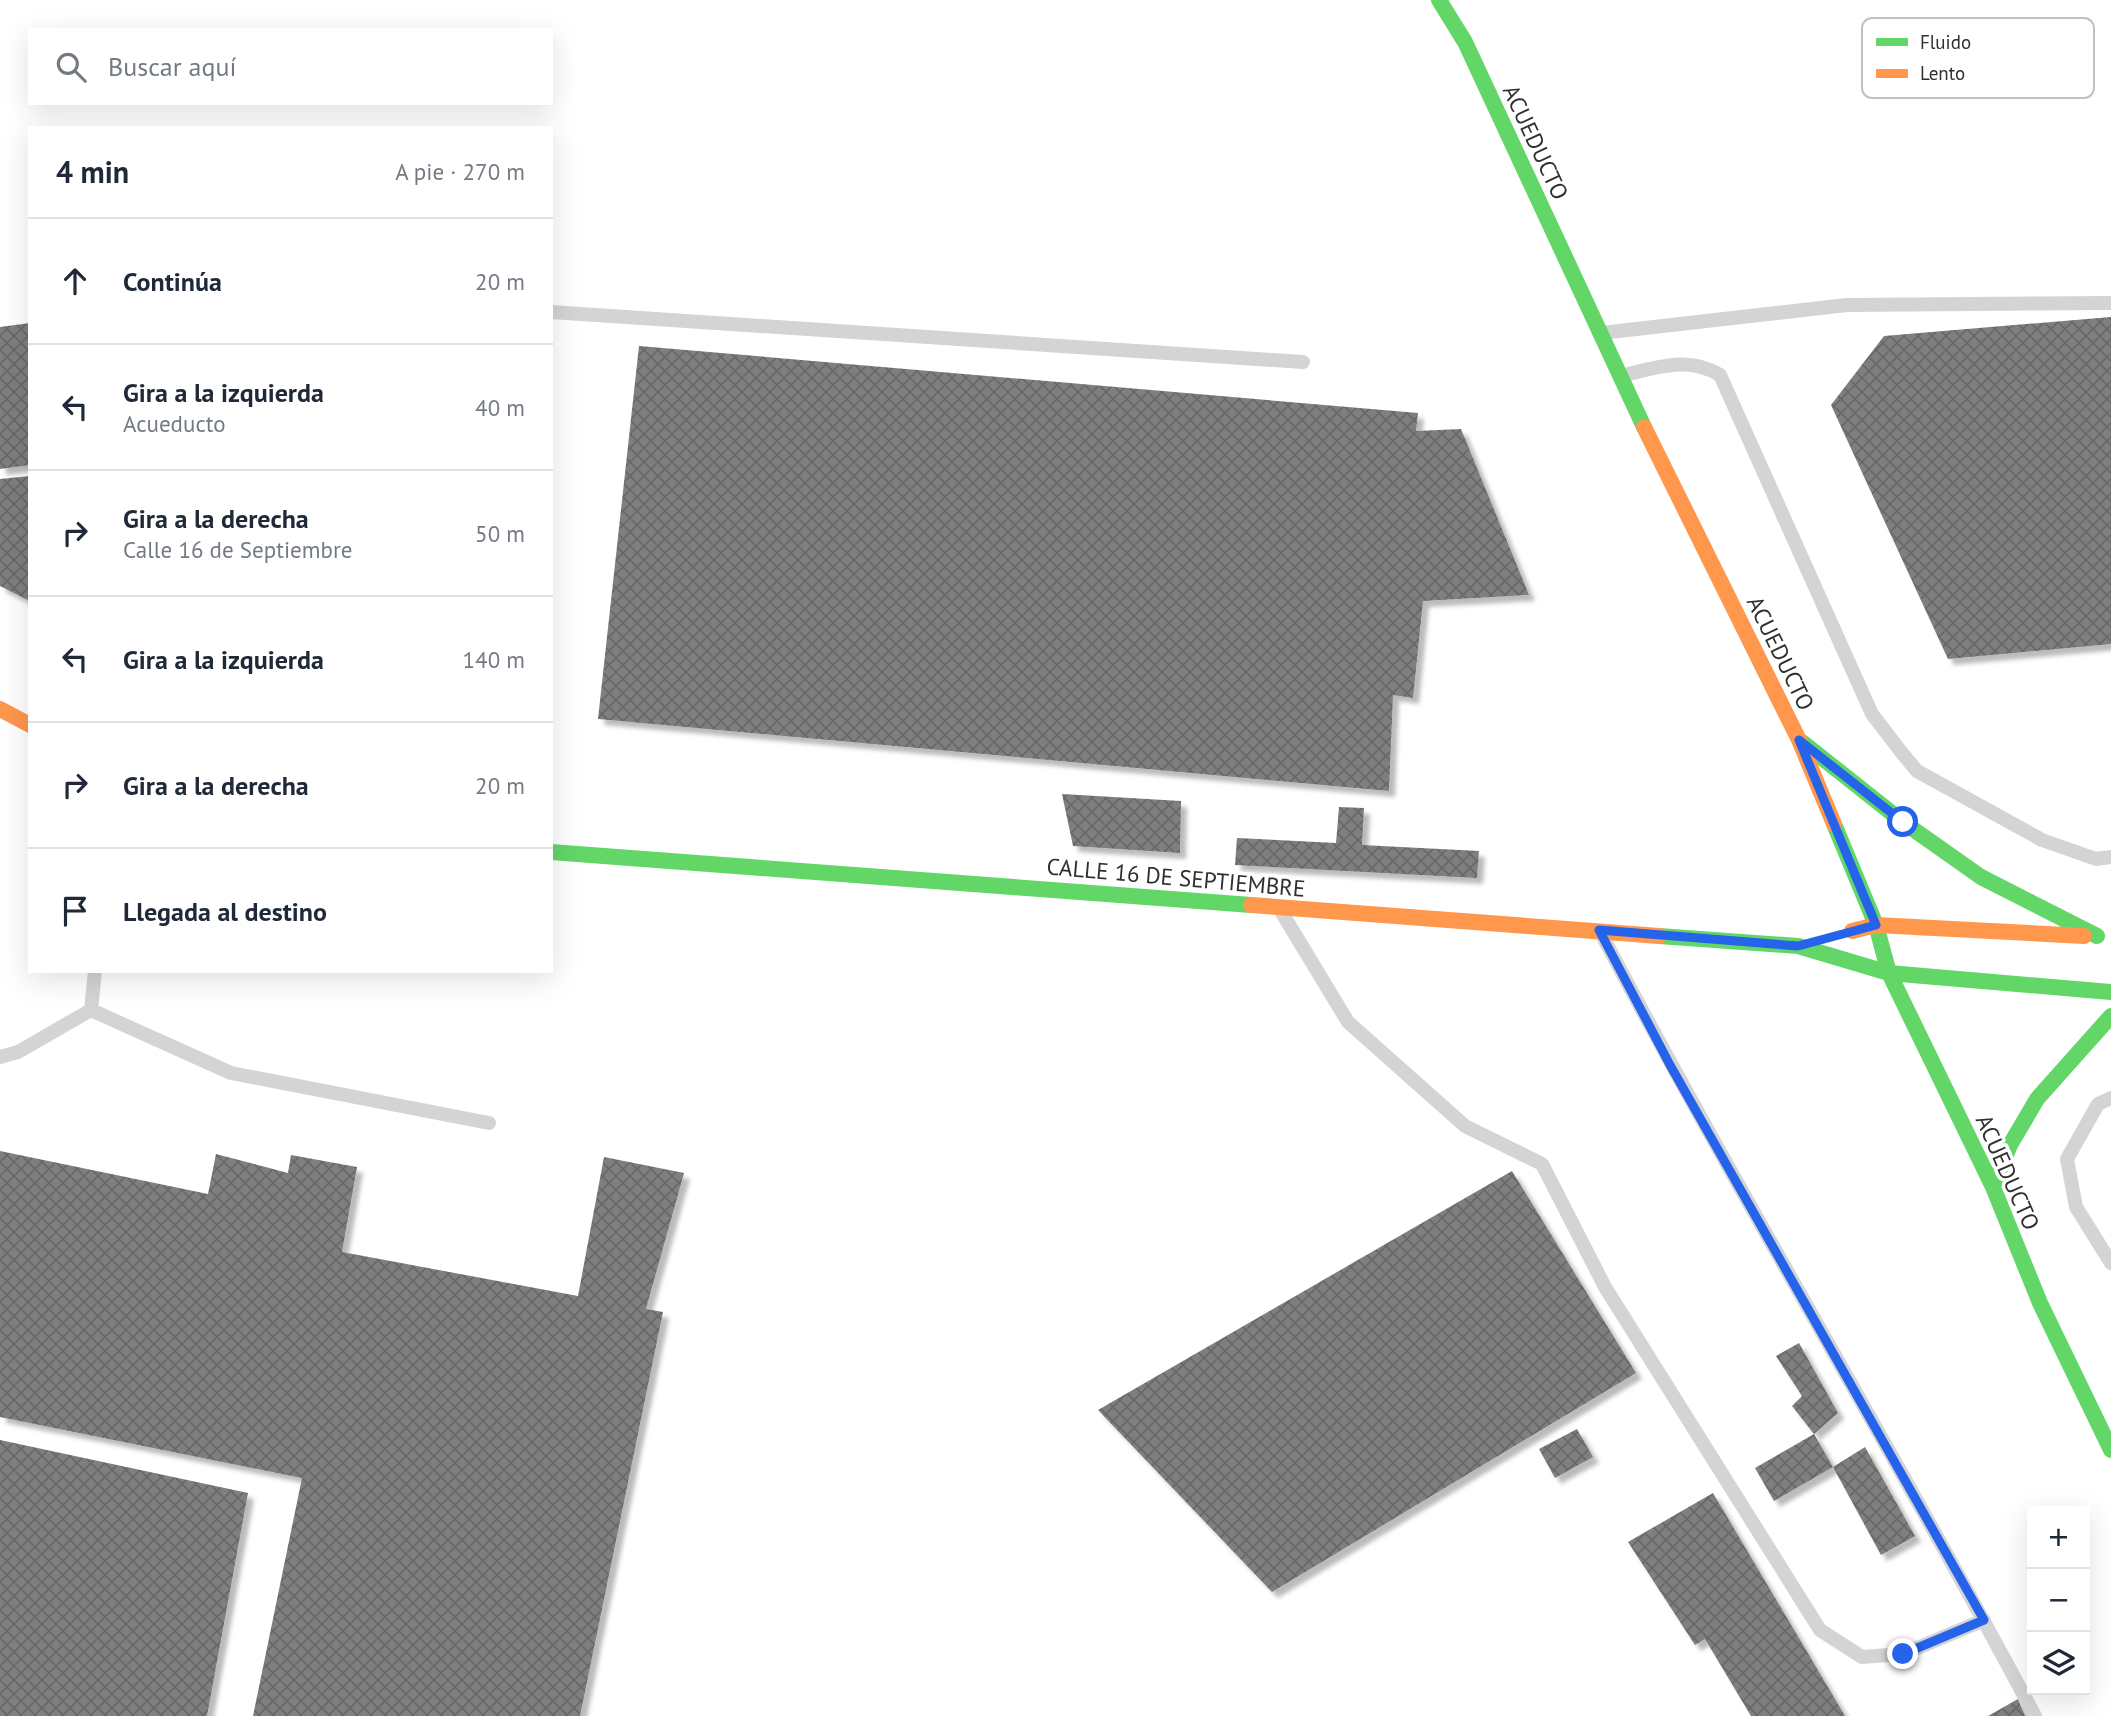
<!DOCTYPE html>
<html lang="es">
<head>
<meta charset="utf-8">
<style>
  body { margin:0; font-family:"PT Sans",sans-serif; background:#f2f2f3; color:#1f2937 }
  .controls { position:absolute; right:21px; bottom:21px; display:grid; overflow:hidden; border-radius:0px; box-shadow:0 7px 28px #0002 }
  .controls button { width:63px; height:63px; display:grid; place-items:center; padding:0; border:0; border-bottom:2px solid #e0e1e3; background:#fff; color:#1f2937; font:35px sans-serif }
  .stop { position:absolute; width:21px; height:21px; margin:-16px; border:5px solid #2563eb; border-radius:50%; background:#fff }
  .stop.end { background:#2563eb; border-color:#fff; box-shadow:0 2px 7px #0008 }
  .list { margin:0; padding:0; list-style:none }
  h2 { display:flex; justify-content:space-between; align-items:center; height:91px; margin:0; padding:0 28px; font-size:30px }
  h2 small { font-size:23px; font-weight:400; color:#747a83 }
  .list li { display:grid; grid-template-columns:46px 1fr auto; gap:21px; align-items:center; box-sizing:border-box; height:126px; padding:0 28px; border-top:2px solid #e0e1e3 }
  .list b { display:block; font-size:26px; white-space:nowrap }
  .list p { margin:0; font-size:23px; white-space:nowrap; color:#747a83 }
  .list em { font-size:23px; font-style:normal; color:#747a83 }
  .icon { flex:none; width:38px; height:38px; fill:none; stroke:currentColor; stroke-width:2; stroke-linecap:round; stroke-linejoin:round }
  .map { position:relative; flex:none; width:2111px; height:1716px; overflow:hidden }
  .search { position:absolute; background:#fff; box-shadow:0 7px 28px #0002; left:28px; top:28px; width:525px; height:77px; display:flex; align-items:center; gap:18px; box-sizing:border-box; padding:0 24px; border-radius:0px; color:#747a83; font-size:26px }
  .panel { position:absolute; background:#fff; box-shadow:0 7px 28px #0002; left:28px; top:126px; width:525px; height:847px; border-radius:0px }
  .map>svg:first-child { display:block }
  .building { fill:url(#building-cross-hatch); filter:url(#shadow) }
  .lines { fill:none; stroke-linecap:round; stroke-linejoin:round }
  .lane { stroke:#d4d4d4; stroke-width:14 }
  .fast { stroke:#63d668; stroke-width:16 }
  .slow { stroke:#ff974d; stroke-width:16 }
  .route { stroke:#2563eb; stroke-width:9 }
  .labels { text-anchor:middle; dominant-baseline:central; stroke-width:7; stroke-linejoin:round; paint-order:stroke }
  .street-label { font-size:23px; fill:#303030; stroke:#fff }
  .key { fill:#fff; stroke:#c1c1c1; stroke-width:2 }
  .key-label { font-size:19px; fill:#303030 }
</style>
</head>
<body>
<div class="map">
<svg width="2111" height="1716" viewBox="0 0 2111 1716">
  <defs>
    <pattern id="building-cross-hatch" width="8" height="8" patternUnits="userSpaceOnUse" patternTransform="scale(1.75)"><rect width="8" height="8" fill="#7f7f7f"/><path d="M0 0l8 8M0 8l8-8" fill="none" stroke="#686868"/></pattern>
    <filter id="shadow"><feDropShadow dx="6" dy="6" stdDeviation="2" flood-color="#0004"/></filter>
  </defs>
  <rect width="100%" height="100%" fill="#fff"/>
  <!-- building -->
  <path class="building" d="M2111,317V644L1948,659L1831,405L1884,336Z
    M30,323V465L0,469V327Z
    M639,346L1418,413L1416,431L1461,429L1529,595L1423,601L1413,698L1393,695L1389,791L598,719Z
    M30,476V601L0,586V479Z
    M1062,794L1181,801L1180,853L1073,846Z
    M1339,807L1364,808L1362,845L1479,851L1477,878L1235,865L1237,838L1336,843Z
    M0,1151L208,1194L216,1154L288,1173L291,1155L357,1167L342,1252L578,1296L604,1157L684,1173L646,1309L663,1312L580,1716H253L302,1478L0,1417Z
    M1512,1171L1636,1373L1272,1592L1098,1410Z
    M1799,1343L1838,1413L1814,1434L1792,1406L1802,1396L1776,1356Z
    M1577,1429L1593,1457L1555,1478L1539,1449Z
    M1814,1434L1833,1467L1774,1501L1755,1468Z
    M0,1440L248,1493L207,1716H0Z
    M1865,1447L1915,1536L1881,1555L1833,1467Z
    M1713,1493L1845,1716H1751L1705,1639L1695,1645L1628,1542Z
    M2018,1699L2025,1716H1988Z"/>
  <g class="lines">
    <!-- lane -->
    <path class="lane" d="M551,312L1303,362
      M1601,333L1847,305L2111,303
      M1620,376C1656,368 1688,355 1720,375L1872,714L1902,753L1917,771L2042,840L2096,859L2111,857
      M1282,913L1348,1022L1465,1126L1542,1164L1605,1287L1820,1630L1862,1657L1903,1654L1984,1620
      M1603,937C1741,1199 1896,1454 2035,1716
      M95,971L91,1010L231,1073L489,1123
      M0,1057L18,1052L91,1010
      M2111,1098L2098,1104L2067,1159L2076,1207L2111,1263"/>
    <!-- fast -->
    <path class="fast" d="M1439,0L1465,42L1644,427
      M1802,742L1903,822L1981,877L2097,936
      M1834,824L1876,925L1889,973L1993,1187L2040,1303L2111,1450
      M551,852L1251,905
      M1659,936L1798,946L1889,973L2111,992
      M1993,1187L2010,1145L2037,1099L2111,1016"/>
    <!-- slow -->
    <path class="slow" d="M1644,427L1799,740L1834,824
      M0,709L30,725
      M1251,905L1659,936
      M1852,931L1876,925L2084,936"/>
  </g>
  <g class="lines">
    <!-- route -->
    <path class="route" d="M1903,822L1799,740L1876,925L1798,946L1599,930L1670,1065L1984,1620L1903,1654"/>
  </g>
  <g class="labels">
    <!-- street labels -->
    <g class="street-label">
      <text transform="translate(1536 142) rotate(65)">ACUEDUCTO</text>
      <text transform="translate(1781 653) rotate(64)">ACUEDUCTO</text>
      <text transform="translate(1176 877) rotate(5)">CALLE 16 DE SEPTIEMBRE</text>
      <text transform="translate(2008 1172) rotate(66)">ACUEDUCTO</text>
    </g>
  </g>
  <!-- legend -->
  <rect x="1862" y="18" width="232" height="80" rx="10" class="key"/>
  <rect x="1876" y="38" width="32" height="8" fill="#63d668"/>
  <rect x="1876" y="69" width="32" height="9" fill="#ff974d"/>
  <g class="key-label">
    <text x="1920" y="49">Fluido</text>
    <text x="1920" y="80">Lento</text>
  </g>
</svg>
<div class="controls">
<button>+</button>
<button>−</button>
<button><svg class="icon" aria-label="layers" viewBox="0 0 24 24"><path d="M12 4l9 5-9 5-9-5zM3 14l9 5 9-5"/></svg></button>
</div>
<div class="stop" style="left:1903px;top:822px"></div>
<div class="stop end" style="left:1903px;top:1654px"></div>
<div class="search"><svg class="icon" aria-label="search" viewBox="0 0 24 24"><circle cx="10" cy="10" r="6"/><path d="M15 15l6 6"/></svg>Buscar aquí</div>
<section class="panel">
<h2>4 min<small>A pie · 270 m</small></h2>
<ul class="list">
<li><svg class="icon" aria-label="ahead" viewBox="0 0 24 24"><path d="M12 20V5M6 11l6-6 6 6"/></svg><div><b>Continúa</b></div><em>20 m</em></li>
<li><svg class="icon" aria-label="left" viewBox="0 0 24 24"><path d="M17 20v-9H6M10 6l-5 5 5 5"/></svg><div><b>Gira a la izquierda</b><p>Acueducto</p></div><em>40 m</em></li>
<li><svg class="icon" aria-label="right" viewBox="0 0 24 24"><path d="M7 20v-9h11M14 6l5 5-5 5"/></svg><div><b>Gira a la derecha</b><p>Calle 16 de Septiembre</p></div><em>50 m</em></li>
<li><svg class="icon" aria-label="left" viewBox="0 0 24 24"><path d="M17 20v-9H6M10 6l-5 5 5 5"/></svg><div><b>Gira a la izquierda</b></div><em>140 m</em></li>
<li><svg class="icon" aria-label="right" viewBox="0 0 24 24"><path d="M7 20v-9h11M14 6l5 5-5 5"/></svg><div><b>Gira a la derecha</b></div><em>20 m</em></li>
<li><svg class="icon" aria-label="arrive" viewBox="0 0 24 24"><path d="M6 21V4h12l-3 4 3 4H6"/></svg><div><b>Llegada al destino</b></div></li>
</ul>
</section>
</div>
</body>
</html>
